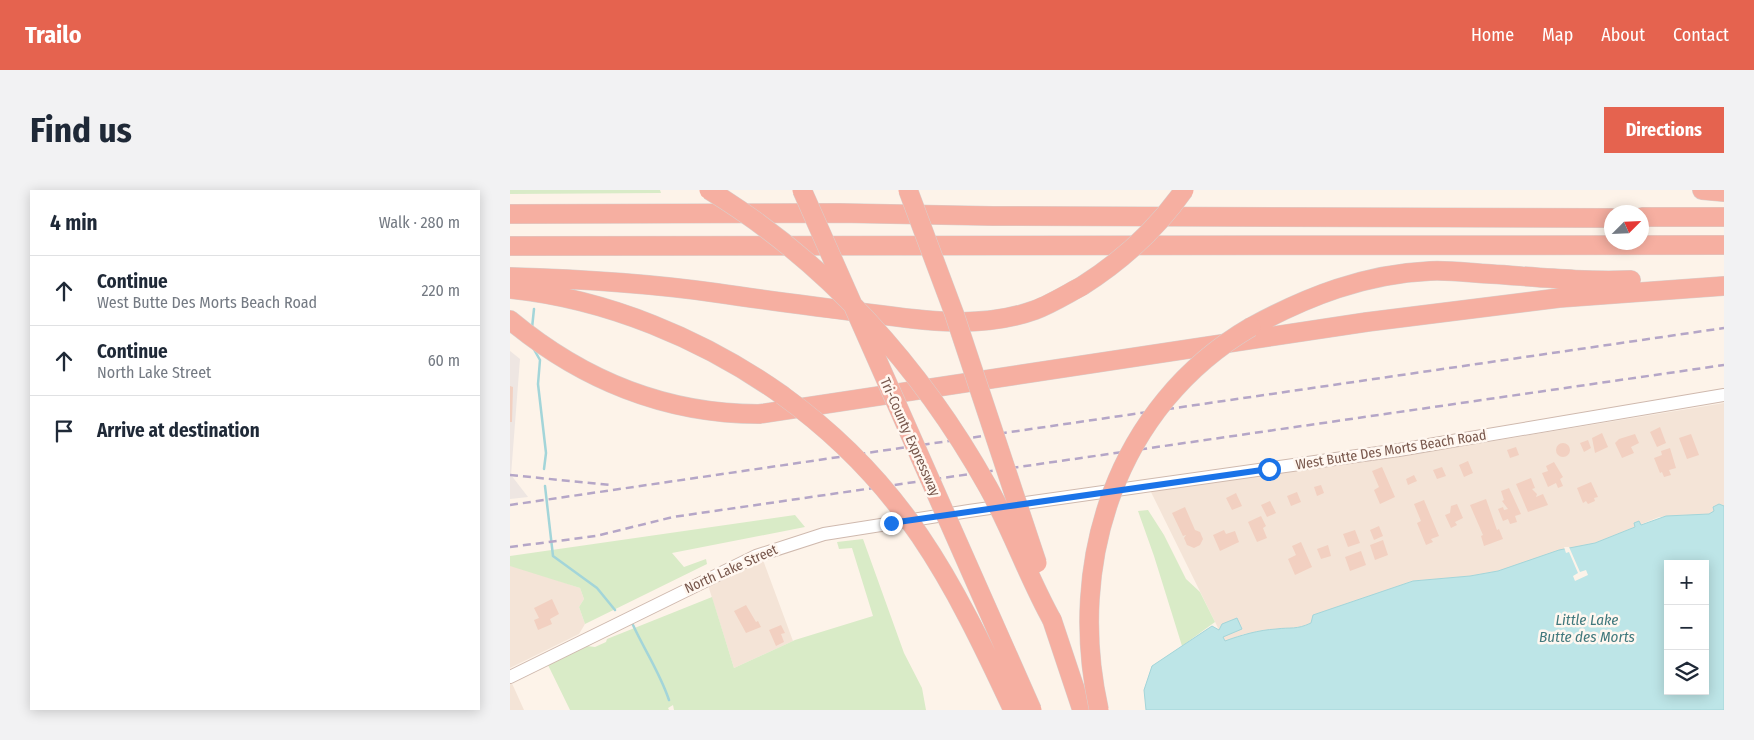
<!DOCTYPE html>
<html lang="en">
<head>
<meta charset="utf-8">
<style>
  body { margin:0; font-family:"Fira Sans Condensed",sans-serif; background:#f2f2f3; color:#1f2937 }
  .controls { position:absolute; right:15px; bottom:15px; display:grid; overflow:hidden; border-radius:0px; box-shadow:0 2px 12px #0003 }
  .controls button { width:45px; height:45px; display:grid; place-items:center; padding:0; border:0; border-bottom:1px solid #e0e1e3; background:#fff; color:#1f2937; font:25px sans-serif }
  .compass { position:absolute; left:1094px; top:15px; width:45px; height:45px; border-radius:50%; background:#fff; box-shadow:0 2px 12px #0003; rotate:66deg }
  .stop { position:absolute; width:15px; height:15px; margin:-11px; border:4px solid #1a73e8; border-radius:50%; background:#fff }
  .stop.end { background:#1a73e8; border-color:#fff; box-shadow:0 1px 5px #0008 }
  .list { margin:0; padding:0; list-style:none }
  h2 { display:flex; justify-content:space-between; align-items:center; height:65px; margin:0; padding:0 20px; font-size:21px }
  h2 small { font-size:16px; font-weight:400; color:#747a83 }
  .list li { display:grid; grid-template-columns:32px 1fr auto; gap:15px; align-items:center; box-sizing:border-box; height:70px; padding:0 20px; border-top:1px solid #e0e1e3 }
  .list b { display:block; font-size:19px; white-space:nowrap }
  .list p { margin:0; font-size:16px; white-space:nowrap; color:#747a83 }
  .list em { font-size:16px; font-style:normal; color:#747a83 }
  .icon { flex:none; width:28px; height:28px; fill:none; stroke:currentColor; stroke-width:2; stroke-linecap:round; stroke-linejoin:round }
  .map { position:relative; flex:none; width:1214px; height:520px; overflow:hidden; border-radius:0px }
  header { display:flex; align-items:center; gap:30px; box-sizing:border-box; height:70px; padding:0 25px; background:#e5634f; color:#fff }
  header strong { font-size:24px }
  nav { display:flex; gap:28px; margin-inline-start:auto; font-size:18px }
  .intro { display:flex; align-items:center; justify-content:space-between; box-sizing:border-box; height:120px; padding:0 30px }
  h1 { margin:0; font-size:35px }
  .button { padding:12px 22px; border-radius:0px; background:#e5634f; color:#fff; font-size:18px; font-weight:700 }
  main { display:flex; gap:30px; padding:0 30px }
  aside { flex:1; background:#fff; border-radius:0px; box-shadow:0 2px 12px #0003 }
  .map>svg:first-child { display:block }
  .residential { fill:#f4e4d7 }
  .industrial { fill:#eee6e2 }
  .green { fill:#d9ebc7 }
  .water { fill:#bde5e7; stroke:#a3d5d9; fill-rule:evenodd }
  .pier { fill:#fdf3e9 }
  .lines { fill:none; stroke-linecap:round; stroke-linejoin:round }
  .stream { stroke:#a3d5d9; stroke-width:2.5 }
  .building { fill:#f2d0c1 }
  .tertiary-casing { stroke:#cfb9ae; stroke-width:14 }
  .motorway-casing { stroke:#d9d0cd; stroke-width:20 }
  .tertiary { stroke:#fff; stroke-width:12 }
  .motorway { stroke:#f6afa1; stroke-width:19 }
  .rail { stroke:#b5a6c7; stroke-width:2.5; stroke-dasharray:8 5; stroke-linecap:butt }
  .motorway-bridge-casing { stroke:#d9d0cd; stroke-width:20; stroke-linecap:butt }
  .motorway-bridge { stroke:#f6afa1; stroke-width:19 }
  .route { stroke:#1a73e8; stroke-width:6 }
  .labels { text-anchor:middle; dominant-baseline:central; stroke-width:5; stroke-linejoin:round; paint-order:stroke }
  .street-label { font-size:14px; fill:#78574c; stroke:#fff7f0 }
  .water-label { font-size:15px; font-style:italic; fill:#40787c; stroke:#fff7f0 }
</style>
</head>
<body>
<header>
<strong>Trailo</strong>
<nav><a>Home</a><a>Map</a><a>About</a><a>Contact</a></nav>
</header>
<div class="intro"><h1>Find us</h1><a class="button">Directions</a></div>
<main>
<aside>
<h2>4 min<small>Walk · 280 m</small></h2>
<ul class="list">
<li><svg class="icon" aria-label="ahead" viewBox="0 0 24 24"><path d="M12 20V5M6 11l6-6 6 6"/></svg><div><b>Continue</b><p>West Butte Des Morts Beach Road</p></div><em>220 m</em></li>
<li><svg class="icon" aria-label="ahead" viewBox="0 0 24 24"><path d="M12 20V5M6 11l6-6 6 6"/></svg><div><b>Continue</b><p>North Lake Street</p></div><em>60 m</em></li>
<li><svg class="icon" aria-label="arrive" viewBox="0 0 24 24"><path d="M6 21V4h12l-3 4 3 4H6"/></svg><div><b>Arrive at destination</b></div></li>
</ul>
</aside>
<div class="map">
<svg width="1214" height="520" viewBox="0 0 1214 520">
  <rect width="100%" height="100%" fill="#fdf3e9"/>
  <!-- residential -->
  <path class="residential" d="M1214,213V316L1203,317L1205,321L1199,324L1149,327L1085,353L988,381L960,386L903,391L803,425L801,433L791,437L734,444L715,451L713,447L717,444L731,439L727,429L709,440L640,300L887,267Z
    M253,370L283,451L224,478L198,395Z
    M2,375L70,398L74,409L69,417L75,434L69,444L0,478V376Z
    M0,489L14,520H0Z"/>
  <!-- industrial -->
  <path class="industrial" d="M0,161L10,169L1,285L18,307L0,309Z"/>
  <!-- green -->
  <path class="green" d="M0,0H150L151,3L0,4Z
    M638,320L654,345L676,389L690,402L705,432L672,456L644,366L628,321Z
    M285,325L295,337L162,363L174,377L196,369L197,374L75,434L69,417L74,409L70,398L0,376V366Z
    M353,349L394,463L412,498L416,520H164L163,515L158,518L159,520H60L38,475L77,456L85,457L96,452L97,449L202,407L224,478L285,450L363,426L342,358L329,359L327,352Z"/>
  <!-- water -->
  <path class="water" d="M1209,314L1214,316V520H636L634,500L642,476L702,436L709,440L712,434L727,428L732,439L713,447L715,451C731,445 749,440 766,439C781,437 786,440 801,433L803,425L903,391L960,386L988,381L1049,360L1085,353L1125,337L1124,333L1129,331L1131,335L1156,326L1199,324L1204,321L1203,317ZM1158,374H1195V501H1158Z"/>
  <!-- pier -->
  <path class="pier" d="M1054,357H1059L1070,382L1076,380L1078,385L1065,391L1063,386L1068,383L1059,362L1056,363Z"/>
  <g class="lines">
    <!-- stream -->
    <path class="stream" d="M22,138L24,119
      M22,156L30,170L28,194L36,263L34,279
      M35,296L43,366L87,398L105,420
      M123,435C135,461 150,483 159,510"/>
  </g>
  <!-- building -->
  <path class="building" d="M0,196L3,197L2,232H0Z
    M1150,237L1156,253L1147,257L1140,242Z
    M1092,243L1098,257L1085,263L1082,248Z
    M1125,244L1129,253L1121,257L1124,263L1112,268L1105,253L1109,249Z
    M1181,244L1189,265L1177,269L1169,248Z
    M1078,250L1081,258L1074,262L1070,253Z
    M1046 260a7 7 0 1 1 14 0a7 7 0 1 1-14 0Z
    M1006,257L1009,265L1000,268L997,260Z
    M1160,258L1166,278L1159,280L1161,285L1154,287L1152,282L1150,283L1144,268L1152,265L1151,261Z
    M958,271L963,283L954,287L949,275Z
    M1044,272L1053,287L1050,289L1053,296L1048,298L1046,293L1038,297L1032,283L1038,281L1036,276Z
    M872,277L885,307L870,314L864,300L869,297L862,281Z
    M932,277L936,286L927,289L923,280Z
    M904,285L907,291L898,295L896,289Z
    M1021,288L1025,298L1022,299L1027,304L1026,307L1033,304L1038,315L1018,322L1006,294Z
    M1081,292L1088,307L1084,308L1085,311L1078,314L1076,311L1073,313L1067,298Z
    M811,295L814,303L807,306L804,297Z
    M999,298L1011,324L1005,326L1007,332L1000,334L998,329L993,331L988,319L993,317L994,320L998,319L992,311L994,310L991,301Z
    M787,302L791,312L781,316L777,306Z
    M726,303L732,316L722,320L716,308Z
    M976,309L987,340L989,339L993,349L974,356L971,346L973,345L960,315Z
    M914,310L929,346L921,349L923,352L916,355L907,333L911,331L904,314Z
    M760,311L766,323L757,327L751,315Z
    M947,314L953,328L945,332L947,335L941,338L935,325L940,323L941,316Z
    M675,317L685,340L690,342L693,349L690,355L684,358L677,355L674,348L676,345L673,346L662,323Z
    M751,326L756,336L753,338L757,348L747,352L738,332Z
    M869,336L873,346L864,350L860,340Z
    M714,340L716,344L725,341L729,352L710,361L703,345Z
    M845,340L850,353L838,357L833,344Z
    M873,350L878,365L865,370L860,355Z
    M791,352L802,377L785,385L778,369L786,365L782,356Z
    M818,355L821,366L811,369L807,359Z
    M851,361L856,375L840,381L835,367Z
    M42,409L49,424L40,429L42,434L28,440L24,430L29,428L24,418Z
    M236,415L246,432L248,431L251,437L236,443L224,421Z
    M271,435L275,443L271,444L274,452L266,456L259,440Z"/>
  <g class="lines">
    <!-- tertiary casing -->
    <g class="tertiary-casing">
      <path id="tertiary" d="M0,487L246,366L314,344L459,321L889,260L1214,205"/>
    </g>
    <!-- motorway casing -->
    <g class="motorway-casing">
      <path id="motorway" d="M1192,0L1214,2
        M0,24L329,23L483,26L1102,28
        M1132,27H1214
        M0,56L1214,55
        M0,87C70,89 138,93 207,103C262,111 317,118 372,125C423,132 475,138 525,120C541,114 557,104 572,96
        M0,99C97,109 193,149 272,205
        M0,130C71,189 155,224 249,224L857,132L1049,108L1214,96
        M741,137C798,106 855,84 920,81C941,80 960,83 981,84C1027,87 1074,92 1121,90
        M542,430L572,520"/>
    </g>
    <!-- tertiary -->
    <use href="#tertiary" class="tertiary"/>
    <!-- motorway -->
    <use href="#motorway" class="motorway"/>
    <!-- rail -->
    <path class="rail" d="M0,285L100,295
      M0,315L1214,138
      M0,357L86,346L163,327L1214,175"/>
    <!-- motorway-bridge casing -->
    <g class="motorway-bridge-casing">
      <path id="motorway-bridge" d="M199,0C317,72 411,177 478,297C502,340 518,387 542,430
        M292,0L522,520
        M398,0L444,123L527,373
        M572,96C613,70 646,40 674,0
        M272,205C393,292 442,389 503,520
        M589,520C556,373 606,216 741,137"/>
    </g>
    <!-- motorway-bridge -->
    <use href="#motorway-bridge" class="motorway-bridge"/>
  </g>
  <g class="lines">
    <!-- route -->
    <path class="route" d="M381,333L759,279"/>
  </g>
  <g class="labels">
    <!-- street labels -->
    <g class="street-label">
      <text transform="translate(400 247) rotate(66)">Tri-County Expressway</text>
      <text transform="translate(881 260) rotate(-9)">West Butte Des Morts Beach Road</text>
      <text transform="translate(221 379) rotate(-24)">North Lake Street</text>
    </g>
    <!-- water labels -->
    <g class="water-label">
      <text x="1077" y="430">Little Lake<tspan x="1077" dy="17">Butte des Morts</tspan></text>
    </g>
  </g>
</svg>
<div class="controls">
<button>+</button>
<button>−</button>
<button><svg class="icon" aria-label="layers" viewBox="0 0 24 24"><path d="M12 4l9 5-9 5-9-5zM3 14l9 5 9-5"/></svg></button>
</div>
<svg class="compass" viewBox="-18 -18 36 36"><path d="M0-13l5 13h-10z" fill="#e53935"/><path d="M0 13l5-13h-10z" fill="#747a83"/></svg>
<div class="stop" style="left:759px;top:279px"></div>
<div class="stop end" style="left:381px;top:333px"></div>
</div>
</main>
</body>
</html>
